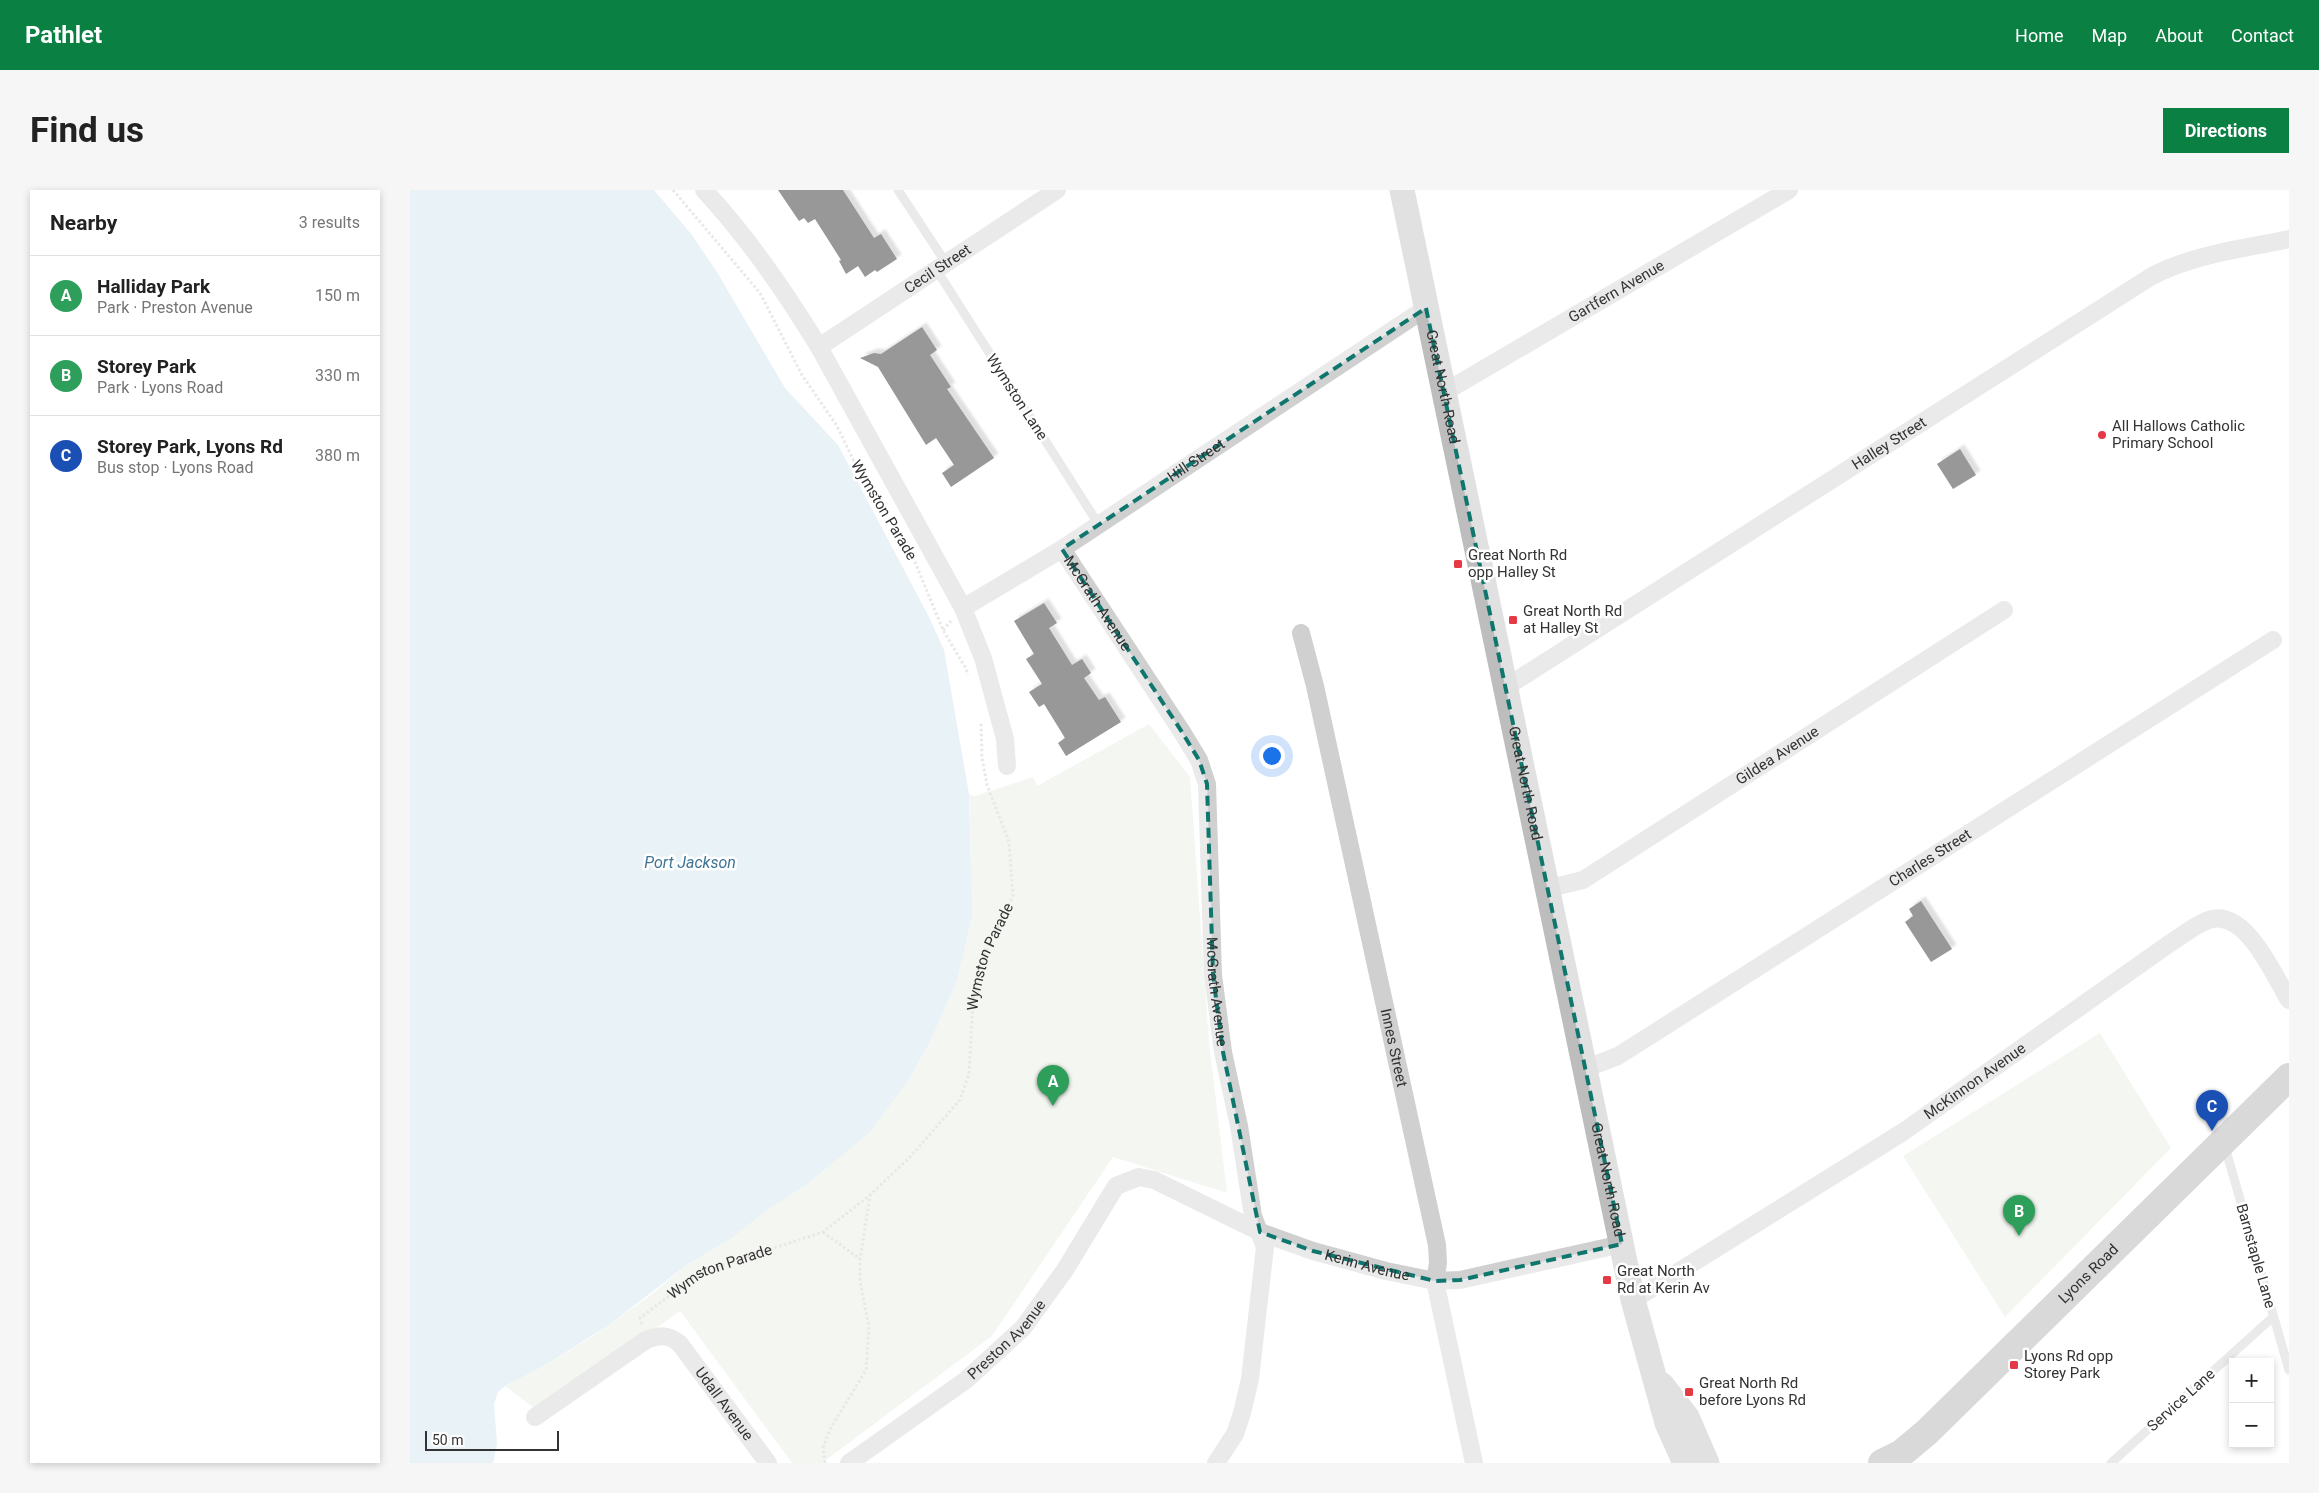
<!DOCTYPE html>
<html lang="en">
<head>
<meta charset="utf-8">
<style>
  body { margin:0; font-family:Roboto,sans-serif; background:#f6f6f6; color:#222 }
  .controls { position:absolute; right:15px; bottom:15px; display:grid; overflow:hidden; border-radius:0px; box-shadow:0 2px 8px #0003 }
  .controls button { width:45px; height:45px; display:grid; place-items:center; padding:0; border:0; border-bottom:1px solid #e0e0e0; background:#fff; color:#222; font:25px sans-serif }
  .scale { position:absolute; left:15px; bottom:12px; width:134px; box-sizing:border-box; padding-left:5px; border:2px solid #333; border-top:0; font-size:14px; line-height:18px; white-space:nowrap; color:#333; -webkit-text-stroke:4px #fff; paint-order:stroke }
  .you { position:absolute; left:861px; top:565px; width:18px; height:18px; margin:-12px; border:4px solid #fff; border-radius:50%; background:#1a73e8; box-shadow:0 0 0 8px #1a73e833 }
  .badge { display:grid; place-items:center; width:32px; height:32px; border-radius:50%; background:#0b8043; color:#fff; font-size:16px; font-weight:700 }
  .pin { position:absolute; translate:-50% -41px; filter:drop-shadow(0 1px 2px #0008) }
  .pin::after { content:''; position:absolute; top:26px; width:18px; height:15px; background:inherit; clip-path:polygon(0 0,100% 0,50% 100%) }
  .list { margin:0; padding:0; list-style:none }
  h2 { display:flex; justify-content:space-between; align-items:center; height:65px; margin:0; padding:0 20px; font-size:21px }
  h2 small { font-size:16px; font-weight:400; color:#767676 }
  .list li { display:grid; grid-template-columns:32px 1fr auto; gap:15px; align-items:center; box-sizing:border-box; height:80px; padding:0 20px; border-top:1px solid #e0e0e0 }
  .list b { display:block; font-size:19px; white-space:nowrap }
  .list p { margin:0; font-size:16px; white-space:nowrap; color:#767676 }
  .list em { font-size:16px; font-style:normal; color:#767676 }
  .map { position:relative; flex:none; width:1879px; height:1273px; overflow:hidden; border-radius:0px }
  header { display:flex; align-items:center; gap:30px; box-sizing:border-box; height:70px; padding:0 25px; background:#0b8043; color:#fff }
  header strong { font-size:24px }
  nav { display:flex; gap:28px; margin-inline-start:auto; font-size:18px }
  .intro { display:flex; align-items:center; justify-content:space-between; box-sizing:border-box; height:120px; padding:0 30px }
  h1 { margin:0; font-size:35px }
  .button { padding:12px 22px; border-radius:0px; background:#0b8043; color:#fff; font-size:18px; font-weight:700 }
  main { display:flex; gap:30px; padding:0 30px }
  aside { flex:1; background:#fff; border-radius:0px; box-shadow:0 2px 8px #0003 }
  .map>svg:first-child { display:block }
  .green { fill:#e6ecdf }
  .water { fill:#cfe2ee }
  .building { fill:#1a1a1a; filter:url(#shadow) }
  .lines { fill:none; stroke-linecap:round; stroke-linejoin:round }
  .path { stroke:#cdcdcd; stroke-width:3; stroke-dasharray:2.5 2.5; stroke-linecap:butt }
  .lane { stroke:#d0d0d0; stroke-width:9 }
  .street { stroke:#d0d0d0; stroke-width:18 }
  .secondary { stroke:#bdbdbd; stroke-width:25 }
  .primary { stroke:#ababab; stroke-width:28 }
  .marked { fill:none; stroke:#0f766e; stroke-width:4; stroke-dasharray:10 6; stroke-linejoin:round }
  .poi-dot { fill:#e63946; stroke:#fff; stroke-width:2 }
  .labels { text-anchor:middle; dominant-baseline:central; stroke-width:5; stroke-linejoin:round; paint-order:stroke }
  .street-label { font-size:15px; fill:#333; stroke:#fff }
  .poi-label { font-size:15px; fill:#333; stroke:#fff; text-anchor:start }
  .water-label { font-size:16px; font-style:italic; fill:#3f7597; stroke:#fff }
</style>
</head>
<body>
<header>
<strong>Pathlet</strong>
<nav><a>Home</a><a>Map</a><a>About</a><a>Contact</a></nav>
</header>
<div class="intro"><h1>Find us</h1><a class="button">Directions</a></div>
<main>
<aside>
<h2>Nearby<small>3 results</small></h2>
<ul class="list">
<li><span class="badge" style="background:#2e9e5b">A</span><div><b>Halliday Park</b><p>Park · Preston Avenue</p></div><em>150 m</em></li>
<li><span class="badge" style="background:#2e9e5b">B</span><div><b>Storey Park</b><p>Park · Lyons Road</p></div><em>330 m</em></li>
<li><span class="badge" style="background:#1a4fb4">C</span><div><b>Storey Park, Lyons Rd</b><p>Bus stop · Lyons Road</p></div><em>380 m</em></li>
</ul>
</aside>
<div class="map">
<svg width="1879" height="1273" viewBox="0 0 1879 1273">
  <defs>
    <filter id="shadow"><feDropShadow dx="4.5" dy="-4.5" stdDeviation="1" flood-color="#0004"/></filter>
  </defs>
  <rect width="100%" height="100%" fill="#fff"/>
  <!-- green -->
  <path class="green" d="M739,534L780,587L799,852L817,1003L703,967L582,1146L412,1273H382L270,1121L129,1222L95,1196L132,1177L183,1146L237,1108L278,1074L322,1048L499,889L521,850L547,790L561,664L559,604L565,606L623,587L627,596Z
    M1690,843L1761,958L1595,1127L1493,966Z"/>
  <!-- water -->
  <path class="water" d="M0,0H244L282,45L307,82L375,198L428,255L519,427L534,460L559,604L562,725L547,790L521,850L499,889L459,943L397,994L354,1022L322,1048L278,1074L199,1135L132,1177L95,1196L88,1202L84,1214L87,1254L83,1273H0Z"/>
  <!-- building -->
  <path class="building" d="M368,0H433L464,48L471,44L487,69L467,82L465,80L455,87L448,76L436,84L429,71L431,70L405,29L398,33L394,28L389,31Z
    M512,137L527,160L520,165L541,197L537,199L584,268L541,297L532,283L544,275L526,248L516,255L468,177L450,168L464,163L471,164Z
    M1550,259L1566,285L1543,299L1527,274Z
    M634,413L647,433L639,438L662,475L672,469L681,483L674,488L689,510L695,507L711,532L656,566L648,553L655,548L634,514L629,517L619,502L632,494L616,469L624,464L604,431Z
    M1511,711L1542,759L1521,772L1495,732L1503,726L1499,719Z"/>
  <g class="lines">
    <!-- path -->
    <g class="path">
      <path d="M263,0L350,103L392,185L427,236L456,296L496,355"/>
      <path d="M503,367L533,440L555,477L558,485"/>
      <path d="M533,440L541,431"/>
      <path d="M413,1042L450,1069"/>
      <path id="s1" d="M232,1134L230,1128L291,1082L413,1042L460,1005L500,967L550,910L559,884L563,810L574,765L603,706L599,652L577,595L572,568L571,532"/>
      <path d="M415,1273L413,1258L420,1239L456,1180L459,1137L450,1091V1069L460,1006"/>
    </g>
    <!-- lane -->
    <path class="lane" d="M488,0L536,73
      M526,79L689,335
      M1815,957L1879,1180
      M1701,1273L1863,1127"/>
    <!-- street -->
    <g class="street">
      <path d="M294,0C337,46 376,103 409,157L553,418L573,468L595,549L597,576"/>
      <path id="s2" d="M409,157L647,0"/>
      <path id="s3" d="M1033,203L1379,0"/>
      <path id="s4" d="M652,359L772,542L789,570L797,594L803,785L813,862L829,936L843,1026L855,1057L840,1189L832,1223L825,1244L806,1273"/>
      <path id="s5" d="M553,418L652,359L1016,118"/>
      <path id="s6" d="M891,443L905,496L1027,1055L1028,1073L1025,1091L1064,1273"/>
      <path id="s7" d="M1096,497L1742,86C1784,64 1833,59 1879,49"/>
      <path id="s8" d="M1136,699L1173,690L1594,420"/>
      <path id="s9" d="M1174,879L1208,866L1863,450"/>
      <path id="s10" d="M1223,1110L1493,942L1756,756C1769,748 1782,737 1796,731C1834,714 1863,784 1879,810"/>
      <path id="s11" d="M125,1227L236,1150C251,1145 258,1144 270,1154L358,1273"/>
      <path id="s12" d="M439,1273L556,1190L613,1138L655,1080L706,996L729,987L744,990L850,1042L903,1061L976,1081L1025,1091L1050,1090L1212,1054"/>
    </g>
    <!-- secondary -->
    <g class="secondary">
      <path id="s13" d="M992,0L1223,1110L1257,1233L1275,1273"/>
      <path d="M1252,1195L1277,1227L1297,1273"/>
    </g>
    <!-- primary -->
    <path class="primary" id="s14" d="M1472,1273L1492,1263L1517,1242L1879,887"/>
  </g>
  <!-- marked area -->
  <path d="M0 0H1879V1273H0ZM1016,118L1212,1054L1050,1090L1025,1091L903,1061L850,1042L813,862L803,785L797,594L789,570L772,542L652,359Z" fill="#fff" fill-opacity=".55" fill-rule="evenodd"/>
  <path class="marked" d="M1016,118L1212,1054L1050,1090L1025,1091L903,1061L850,1042L813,862L803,785L797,594L789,570L772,542L652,359Z"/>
  <!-- markers -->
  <g class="poi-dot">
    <circle cx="1692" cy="245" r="5"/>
    <rect x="1043" y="369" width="10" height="10" rx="2.5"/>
    <rect x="1098" y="425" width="10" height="10" rx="2.5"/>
    <rect x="1192" y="1085" width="10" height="10" rx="2.5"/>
    <rect x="1599" y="1170" width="10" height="10" rx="2.5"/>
    <rect x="1274" y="1197" width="10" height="10" rx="2.5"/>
  </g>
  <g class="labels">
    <!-- street labels -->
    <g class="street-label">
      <text stroke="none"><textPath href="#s2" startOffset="142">Cecil Street</textPath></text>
      <text stroke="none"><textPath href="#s3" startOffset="201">Gartfern Avenue</textPath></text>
      <text stroke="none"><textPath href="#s13" startOffset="201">Great North Road</textPath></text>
      <text transform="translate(607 207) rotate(57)">Wymston Lane</text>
      <text stroke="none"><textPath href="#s7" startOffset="454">Halley Street</textPath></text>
      <text stroke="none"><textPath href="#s5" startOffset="276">Hill Street</textPath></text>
      <text transform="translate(474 320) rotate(59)">Wymston Parade</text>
      <text stroke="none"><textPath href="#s4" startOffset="65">McGrath Avenue</textPath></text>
      <text stroke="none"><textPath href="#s8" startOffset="269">Gildea Avenue</textPath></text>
      <text stroke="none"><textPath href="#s13" startOffset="606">Great North Road</textPath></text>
      <text stroke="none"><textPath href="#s9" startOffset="406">Charles Street</textPath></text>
      <text stroke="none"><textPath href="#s1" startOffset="550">Wymston Parade</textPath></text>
      <text stroke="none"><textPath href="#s4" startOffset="485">McGrath Avenue</textPath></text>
      <text stroke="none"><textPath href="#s6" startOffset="425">Innes Street</textPath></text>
      <text stroke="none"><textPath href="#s10" startOffset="406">McKinnon Avenue</textPath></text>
      <text stroke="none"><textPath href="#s13" startOffset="1011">Great North Road</textPath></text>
      <text transform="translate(1846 1066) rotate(74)">Barnstaple Lane</text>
      <text stroke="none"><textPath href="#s12" startOffset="661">Kerin Avenue</textPath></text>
      <text stroke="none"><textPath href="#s14" startOffset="281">Lyons Road</textPath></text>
      <text stroke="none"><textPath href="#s1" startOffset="100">Wymston Parade</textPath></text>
      <text stroke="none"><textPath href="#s12" startOffset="201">Preston Avenue</textPath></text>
      <text transform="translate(1771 1210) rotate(-42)">Service Lane</text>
      <text stroke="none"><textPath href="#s11" startOffset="246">Udall Avenue</textPath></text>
    </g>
    <!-- poi labels -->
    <g class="poi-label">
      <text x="1702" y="236">All Hallows Catholic<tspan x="1702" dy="17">Primary School</tspan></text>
      <text x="1058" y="365">Great North Rd<tspan x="1058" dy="17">opp Halley St</tspan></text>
      <text x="1113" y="421">Great North Rd<tspan x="1113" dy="17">at Halley St</tspan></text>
      <text x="1207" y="1081">Great North<tspan x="1207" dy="17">Rd at Kerin Av</tspan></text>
      <text x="1614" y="1166">Lyons Rd opp<tspan x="1614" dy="17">Storey Park</tspan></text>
      <text x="1289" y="1193">Great North Rd<tspan x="1289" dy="17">before Lyons Rd</tspan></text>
    </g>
    <!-- water labels -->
    <g class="water-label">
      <text x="280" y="672">Port Jackson</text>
    </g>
  </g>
</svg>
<div class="controls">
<button>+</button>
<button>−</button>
</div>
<div class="scale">50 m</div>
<div class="you"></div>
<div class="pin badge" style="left:643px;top:916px;background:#2e9e5b">A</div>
<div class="pin badge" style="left:1609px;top:1046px;background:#2e9e5b">B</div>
<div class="pin badge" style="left:1802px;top:941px;background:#1a4fb4">C</div>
</div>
</main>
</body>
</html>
